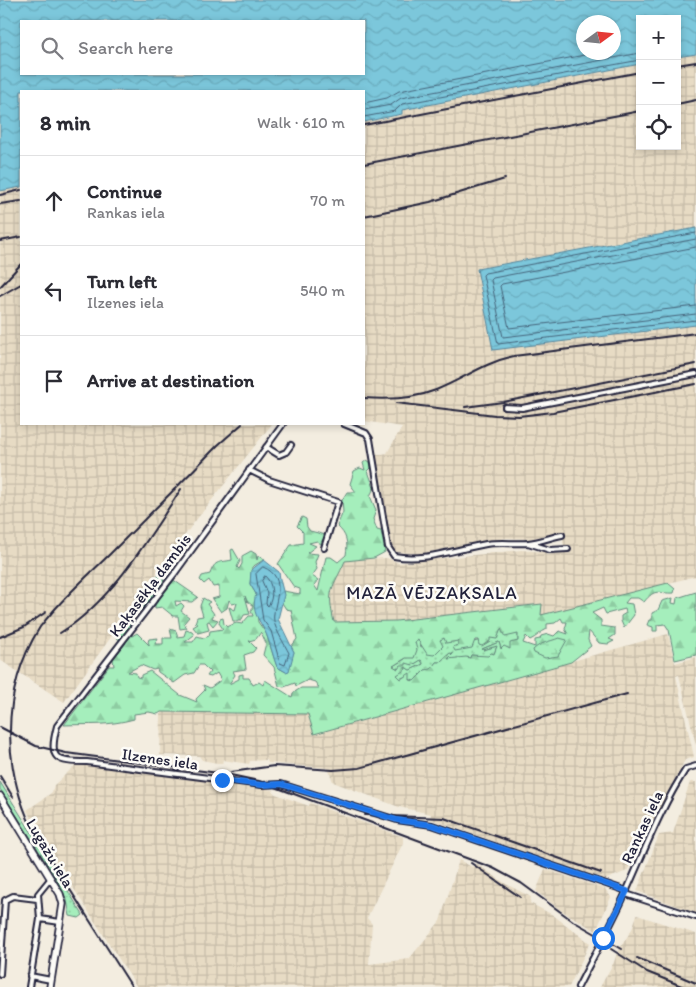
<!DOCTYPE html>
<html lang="en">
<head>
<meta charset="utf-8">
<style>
  body { margin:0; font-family:Itim,sans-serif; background:#f7f7f7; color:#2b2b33 }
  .controls { position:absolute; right:15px; top:15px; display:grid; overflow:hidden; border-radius:0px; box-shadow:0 2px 8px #0003 }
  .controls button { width:45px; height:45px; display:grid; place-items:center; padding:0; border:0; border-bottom:1px solid #e1e1e2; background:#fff; color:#2b2b33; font:25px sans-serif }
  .compass { position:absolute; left:576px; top:15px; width:45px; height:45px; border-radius:50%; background:#fff; box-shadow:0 2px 8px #0003; rotate:75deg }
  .stop { position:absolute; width:15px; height:15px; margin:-11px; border:4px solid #1a73e8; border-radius:50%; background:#fff }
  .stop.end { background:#1a73e8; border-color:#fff; box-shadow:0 1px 5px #0008 }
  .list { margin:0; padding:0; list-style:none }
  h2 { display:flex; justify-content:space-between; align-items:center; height:65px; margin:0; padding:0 20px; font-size:21px }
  h2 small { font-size:16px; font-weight:400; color:#7c7c81 }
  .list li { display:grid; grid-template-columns:32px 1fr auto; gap:15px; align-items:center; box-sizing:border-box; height:90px; padding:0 20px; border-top:1px solid #e1e1e2 }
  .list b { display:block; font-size:19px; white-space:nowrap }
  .list p { margin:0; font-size:16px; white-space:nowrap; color:#7c7c81 }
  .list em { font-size:16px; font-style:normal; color:#7c7c81 }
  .icon { flex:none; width:28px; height:28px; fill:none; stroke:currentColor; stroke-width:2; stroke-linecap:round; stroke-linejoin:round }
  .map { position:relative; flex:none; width:696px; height:987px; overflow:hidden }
  .search { position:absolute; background:#fff; box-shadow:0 2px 8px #0003; left:20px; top:20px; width:345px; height:55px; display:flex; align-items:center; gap:12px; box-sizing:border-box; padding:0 18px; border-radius:0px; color:#7c7c81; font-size:19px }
  .panel { position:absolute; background:#fff; box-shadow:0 2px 8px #0003; left:20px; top:90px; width:345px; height:335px; border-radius:0px }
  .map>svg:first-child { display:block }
  .industrial { fill:url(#industrial-grid) }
  .grass { fill:url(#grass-dots); stroke:#64887c }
  .forest { fill:url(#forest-firs); stroke:#64887c; fill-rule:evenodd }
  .wetland { fill:url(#wetland-marsh); stroke:#64887c }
  .water { fill:url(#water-waves); stroke:#57859b; fill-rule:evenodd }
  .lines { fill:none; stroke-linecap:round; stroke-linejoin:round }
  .shore { stroke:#46647b; stroke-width:1 }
  .street-casing { stroke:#22223b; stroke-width:8 }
  .secondary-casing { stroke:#22223b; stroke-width:9 }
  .street { stroke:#fdfcf7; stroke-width:4 }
  .secondary { stroke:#fdfcf7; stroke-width:5.5 }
  .rail { stroke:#22223b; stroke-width:2 }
  .route { stroke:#1a73e8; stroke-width:6 }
  .labels { text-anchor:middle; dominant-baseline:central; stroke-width:5; stroke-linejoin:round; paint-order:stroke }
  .street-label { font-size:16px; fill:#22223b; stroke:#fdfcf7 }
  .neighbourhood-label { font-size:18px; letter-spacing:1px; fill:#22223b; stroke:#fdfcf7 }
</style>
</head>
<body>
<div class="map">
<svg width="696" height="987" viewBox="0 0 696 987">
  <defs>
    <pattern id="industrial-grid" width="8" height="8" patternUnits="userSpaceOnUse" patternTransform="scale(1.25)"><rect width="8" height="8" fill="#e7dbc4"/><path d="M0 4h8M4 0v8" fill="none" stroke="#c6bca9"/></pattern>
    <pattern id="grass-dots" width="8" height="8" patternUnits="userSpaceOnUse" patternTransform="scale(1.25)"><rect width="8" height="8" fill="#a5eebc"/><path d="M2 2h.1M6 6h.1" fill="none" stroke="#8ecca2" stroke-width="1.8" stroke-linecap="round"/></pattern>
    <pattern id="forest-firs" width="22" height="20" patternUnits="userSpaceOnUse" patternTransform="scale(1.25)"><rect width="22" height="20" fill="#a5eebc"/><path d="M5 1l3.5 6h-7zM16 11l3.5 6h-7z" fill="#8ecca2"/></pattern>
    <pattern id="wetland-marsh" width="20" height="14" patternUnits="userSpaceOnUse" patternTransform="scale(1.25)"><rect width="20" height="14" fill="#a5eebc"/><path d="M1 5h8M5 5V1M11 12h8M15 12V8" fill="none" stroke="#8ecca2"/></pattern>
    <pattern id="water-waves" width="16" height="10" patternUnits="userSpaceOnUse" patternTransform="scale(1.25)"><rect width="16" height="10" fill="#7bc7db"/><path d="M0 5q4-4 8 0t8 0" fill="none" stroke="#6aabbd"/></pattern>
  </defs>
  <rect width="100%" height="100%" fill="#f3ede0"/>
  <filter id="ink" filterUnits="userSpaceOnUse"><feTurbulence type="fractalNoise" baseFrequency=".02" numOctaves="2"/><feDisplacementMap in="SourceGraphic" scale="10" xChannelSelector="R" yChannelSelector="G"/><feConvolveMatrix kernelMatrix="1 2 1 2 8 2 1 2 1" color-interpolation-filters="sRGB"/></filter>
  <g filter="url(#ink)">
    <!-- industrial -->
    <path class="industrial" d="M696,54V228L477,269L493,350L696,325V576L541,616V604L396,621L334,622L329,602L334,581L346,560L387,558L399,563L521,550L546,552V555L569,552L567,545L564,546L561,532L529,539L507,538L478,542L421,554L397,552L391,548L384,514L376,455L387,453L402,427L364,421V122L402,115V110L640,64V146H677V57Z
      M21,187V424H272L193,524L64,702L0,660V191Z
      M668,634L675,663L696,657V745L679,675L676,676L694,757L685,760L627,871L604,880L430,819L431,814L399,807L333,782L328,768L268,763L267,760L250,761L249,764L223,760L222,764L202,760L199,756L160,755L161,712L308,714L315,734Z
      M77,764L273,790V793L309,806L310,803L403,837V843L367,918L372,924L369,964L409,959L440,921L459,860L472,867L477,864L506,884L531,897L530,903L553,915L590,943L569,987H137L36,830L27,810L46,797L52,792L54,785Z
      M690,782H696V913L637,891L659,835L673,833Z
      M545,869L605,889L611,897L596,931L559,909L536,891Z
      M637,915L696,934V987H600L614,962L617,953L632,929Z"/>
    <!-- grass -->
    <path class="grass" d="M501,629L518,634V641L510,649H501L499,642L482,649L483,650L497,646L494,654L488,657L471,655L470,658L447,659L450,653L440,662H436L431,670H425L414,681L404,677L399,679L397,675L404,666L410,670L423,664L421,660C414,666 406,665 398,669L393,666L405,659L415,642L419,640L421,647L445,638L458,641V645L453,647C468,642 491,641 501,629Z
      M0,782L83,915L79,918L70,916L67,900L56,878L0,789Z"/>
    <!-- forest -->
    <path class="forest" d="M367,460L370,462L371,468L368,471L374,488L370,496L376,510L373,519L377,530L381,531L385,552L374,558L345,561C333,589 326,588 334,622L396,621L542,604L541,615L668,583L675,589L674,593C658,594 656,587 644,602L638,598H629L625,603L632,604L634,615L624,628L621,621V616L626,613L625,609L606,614L603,608L592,613L601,620V626L615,628V635L609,639L614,641L608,644L599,643L589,631L588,640L591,646L571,662L314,734L308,714L161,712L158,714L149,712L134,714V719C109,726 89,724 64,725L109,666H114L113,659L126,643L118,639L117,632L124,624L131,625L132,636L137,633L150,646L148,642L149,639L158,638L155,644H163V638H172L170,629L176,631L178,637L184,636L186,630L192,632L194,635L185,642H193L197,636L204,638L209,636L210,631L223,629L219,623L220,619L223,618L224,624L227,627L236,623L242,624L249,616H253L251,611L253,606L247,601L245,596L250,614L244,615L241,621H233L229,607L235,610L237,603L232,604L229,600L227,608L221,612L212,599L219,597V586L213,587L209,580L204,584L200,580L202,576L210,574C215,559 220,563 232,560L231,550L233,549L240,561L237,567L239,569L242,564V556L251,551L256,554L257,560L258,556L265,559L252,567L250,584L256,594L258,622L266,633L277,667L286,672L294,652L291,647L297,639L291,610L286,609L282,603L283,591L300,594V589L294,587L278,564L291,545L303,543V532L297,526L302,517L306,519L307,527L310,531L326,535L322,541V545L317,541L309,543L316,546L307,553L318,554L315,562L317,569L312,576L318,580L314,585L318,591L326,557H331L338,562L346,555C348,542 347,535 337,526L343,512L342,500L347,492H356L350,484L354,471L360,468L365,470L363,463ZM561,618L563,622H567L565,629L568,634L559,631L554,636L548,634L541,636L540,639L535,640V647L523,643L526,636L530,640C537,637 540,632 547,629V624L555,623ZM501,629L505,637L518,634V641L510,643V649L504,646L501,649L499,642L482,649L483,650L497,646L494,654L491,653L488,656L471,655L470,658L466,657L448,659L453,654L450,653L440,662H436L431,669L425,670L414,681L410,680V673L401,679L397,675L406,669L405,667L410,670L423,664L421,660L413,665L406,663V665H401L398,669L393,666L406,658H414L417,650L415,642L418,640L427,654L434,655L443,646L440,640L444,638L446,643L458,641V645L453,647L455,651L472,648L475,640H478L479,645L482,646L490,641V638L497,639ZM261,632L266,643L263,655L274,667L279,686L284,687L295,683L296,686L308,680L315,682L319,688H301L293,693L292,697L265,680L263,685L259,682L253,685L249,678H243V674L239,675V679L229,684L235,675L233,671L246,669L244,655L253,652L256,648L249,641L256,639ZM141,665L153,670L157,669L158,672L174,683L185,675L194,673L199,665H203L210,672L207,676L211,677L217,673L221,680L210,688L203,685L205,690L196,699L197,702L180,695L150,671L141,675V678L137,677L136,673L128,672Z
      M156,576L161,577L164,580L153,594L155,598L151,599L147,606L136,612L133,607Z
      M172,579L198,597L192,602L175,601L176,606L181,603L184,606L181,611L189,617L184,623L187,628L180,629L178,616H173L162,607L155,608V604Z
      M696,592V655L675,660L669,630L665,624L657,625V631H653V627L647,625L649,620H652V613L658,610L662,601L673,598L672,603L676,604L677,598Z
      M203,598L210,602L207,604L214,614L212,618L218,620L213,626L209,621L207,622L209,630L198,633L193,627L198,624L195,623L197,617L203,616L200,606Z"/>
    <!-- wetland -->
    <path class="wetland" d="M559,638L567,640L558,656L545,658L534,653L533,650C541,642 549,642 559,638Z"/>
    <!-- water -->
    <path class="water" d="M0,0H696V54L677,57V19H640V64L402,110V114L364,122V91H21V187L0,191ZM364,21V74H21V21ZM614,22V52H584V22Z
      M696,228V325L493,350L477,269Z
      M264,560L279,572L280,579L284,595L278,619L294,652L289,671L286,672L277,667C273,657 271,646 267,636C261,620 250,614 256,594L250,584L251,570Z"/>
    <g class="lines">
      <!-- shore -->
      <path class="shore" d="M364,103L387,98L399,91L600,52
        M364,110L391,105L401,98L640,53
        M364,117L395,111L402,104L640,60
        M696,233L485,273L483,275L498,344L696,320
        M696,239L493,278L491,280L503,337L696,314
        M696,247L502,284L500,286L509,328L696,306
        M263,567C291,578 271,606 274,621C275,629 285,645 289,653L285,665L280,663L271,631L263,620L256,574Z
        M265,576C273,583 274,598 268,606L266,604L267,593L262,581Z"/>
      <!-- street casing -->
      <g class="street-casing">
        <path id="street" d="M505,407L522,408L696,374
          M283,424L175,573L57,726C48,760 56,762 87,762L262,785L281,784L397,820L432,825L627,891
          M344,424L366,433L370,439L388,547L394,556C425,562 456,549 486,544C500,542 514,544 528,543C539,542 551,537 562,535
          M266,447L279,455L286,452L291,445
          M249,470L269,480L338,502L324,548
          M528,543L550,550L568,549
          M626,894L696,917
          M40,919L60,922
          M0,974L5,900L13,896L37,899
          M30,976L51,980
          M29,987L40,919L38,894L51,878
          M578,987C594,955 612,924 626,892C645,850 661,807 686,769L696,766"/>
      </g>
      <!-- secondary casing -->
      <g class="secondary-casing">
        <path id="secondary" d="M0,796L60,894L63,904L50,987"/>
      </g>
      <!-- street -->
      <use href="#street" class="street"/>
      <!-- secondary -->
      <use href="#secondary" class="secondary"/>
      <!-- rail -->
      <path class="rail" d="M677,65L696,62
        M677,104L696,100
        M364,125L640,72
        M364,164L640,111
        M0,195L21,190
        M0,204L21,201
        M364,216L430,202L505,179
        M0,241L21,237
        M0,287L21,264
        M0,296L21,284
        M364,398C388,400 413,399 436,390C464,379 483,363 514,356L696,333
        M396,403L495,415L519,416L553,412L696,384
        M465,407L503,402L696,364
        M60,633C112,601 148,539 181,489
        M0,637L24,627L46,612
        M0,727L36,746L66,753L226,774L259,781L493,868L521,883L573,921L622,949
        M231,772L274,766L333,770L359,768L627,694
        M0,776L13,797
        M365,815L444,818L601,873
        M34,833L132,987
        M37,838C1,770 0,691 40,627C60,601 85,578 108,556C145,519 182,482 218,445L242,424
        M471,863L520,897
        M611,949L647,972L684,987
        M637,958L696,983"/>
    </g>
  </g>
  <g class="lines" filter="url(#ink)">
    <!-- route -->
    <path class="route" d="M222,780L262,785L281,784L397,820L432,825L627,891L603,938"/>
  </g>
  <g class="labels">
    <!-- street labels -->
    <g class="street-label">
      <text transform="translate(150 585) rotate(-53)">Kaķasēkļa dambis</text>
      <text transform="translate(160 759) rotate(8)">Ilzenes iela</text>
      <text transform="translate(642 827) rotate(-65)">Rankas iela</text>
      <text transform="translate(50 853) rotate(59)">Lugažu iela</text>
    </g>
    <!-- neighbourhood labels -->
    <g class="neighbourhood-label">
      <text x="432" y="593">MAZĀ VĒJZAĶSALA</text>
    </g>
  </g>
</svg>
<div class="controls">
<button>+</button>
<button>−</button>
<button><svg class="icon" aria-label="locate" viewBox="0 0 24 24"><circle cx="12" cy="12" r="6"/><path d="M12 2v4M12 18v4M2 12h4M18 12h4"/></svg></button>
</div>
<svg class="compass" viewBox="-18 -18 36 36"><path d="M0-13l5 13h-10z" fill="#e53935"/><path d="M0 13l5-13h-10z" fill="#7c7c81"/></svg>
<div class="stop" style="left:603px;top:938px"></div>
<div class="stop end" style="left:222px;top:780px"></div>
<div class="search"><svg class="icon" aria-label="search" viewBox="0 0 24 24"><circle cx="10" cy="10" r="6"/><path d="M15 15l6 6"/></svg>Search here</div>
<section class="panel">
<h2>8 min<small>Walk · 610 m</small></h2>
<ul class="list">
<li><svg class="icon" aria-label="ahead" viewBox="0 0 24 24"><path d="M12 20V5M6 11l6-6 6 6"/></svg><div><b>Continue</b><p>Rankas iela</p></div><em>70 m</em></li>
<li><svg class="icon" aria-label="left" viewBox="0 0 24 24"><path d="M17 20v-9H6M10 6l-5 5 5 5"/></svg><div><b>Turn left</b><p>Ilzenes iela</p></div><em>540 m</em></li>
<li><svg class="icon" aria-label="arrive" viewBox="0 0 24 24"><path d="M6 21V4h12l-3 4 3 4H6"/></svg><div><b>Arrive at destination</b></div></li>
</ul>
</section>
</div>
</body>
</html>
